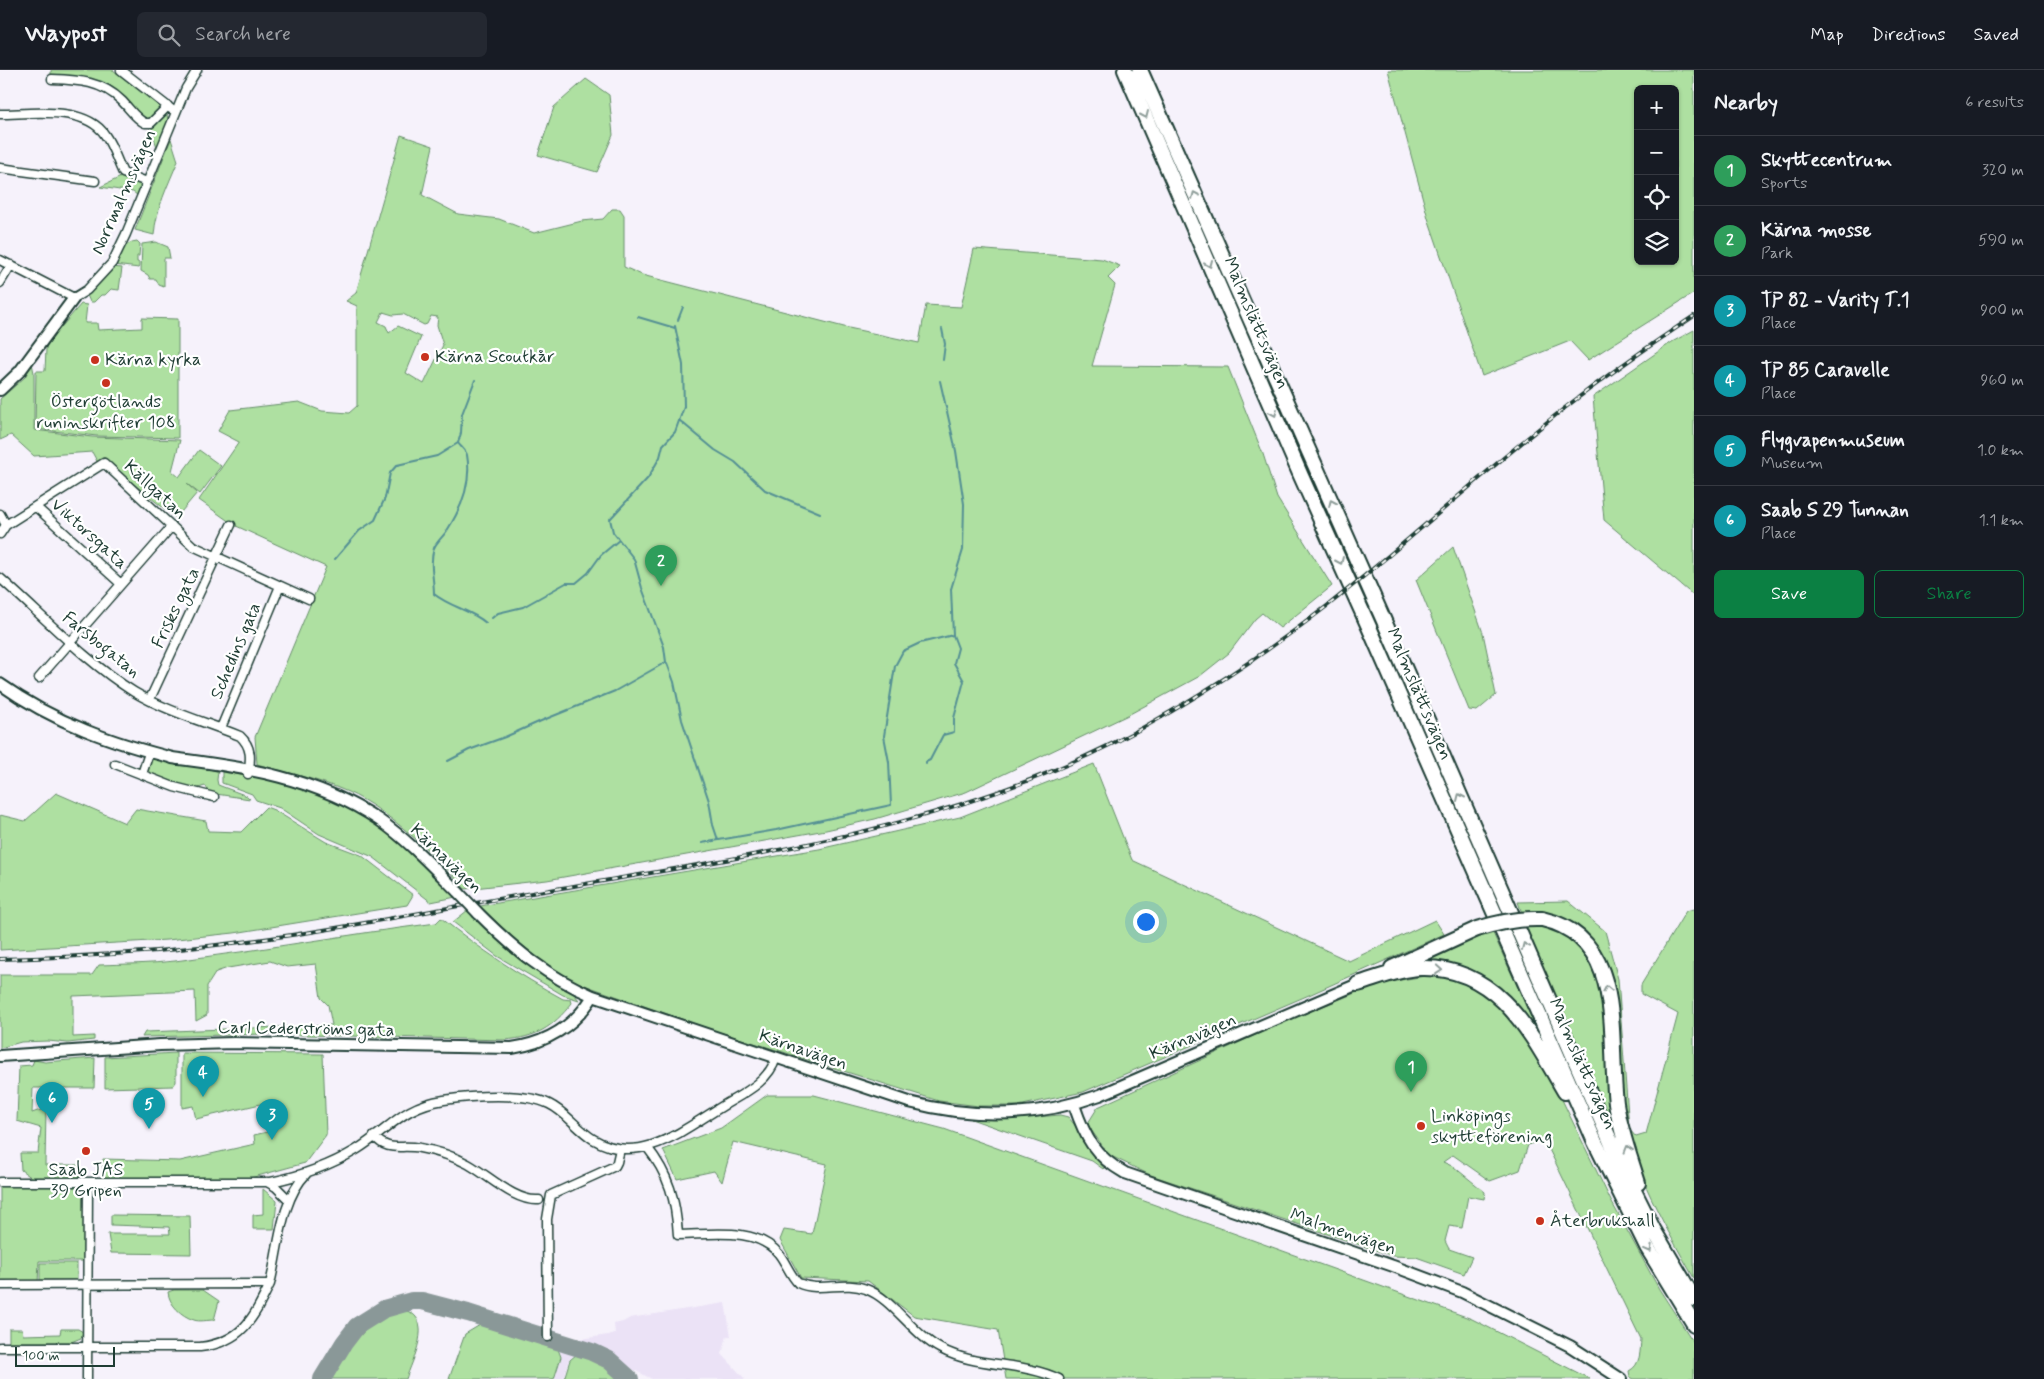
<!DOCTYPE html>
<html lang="en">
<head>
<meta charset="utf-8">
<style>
  body { margin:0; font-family:Mynerve,sans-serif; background:#242831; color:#f1f3f6 }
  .controls { position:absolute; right:15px; top:15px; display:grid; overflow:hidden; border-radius:8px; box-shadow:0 1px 4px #0004 }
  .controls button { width:45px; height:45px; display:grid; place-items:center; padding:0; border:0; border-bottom:1px solid #363941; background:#171b24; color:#f1f3f6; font:25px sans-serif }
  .scale { position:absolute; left:15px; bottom:12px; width:100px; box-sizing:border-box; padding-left:5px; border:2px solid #1f3d34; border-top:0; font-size:14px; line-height:18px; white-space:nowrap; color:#1f3d34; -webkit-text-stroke:4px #fff; paint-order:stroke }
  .you { position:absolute; left:1145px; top:851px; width:18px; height:18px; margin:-12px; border:4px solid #fff; border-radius:50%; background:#1a73e8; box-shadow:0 0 0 8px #1a73e833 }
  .badge { display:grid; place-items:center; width:32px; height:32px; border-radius:50%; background:#0b8043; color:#fff; font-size:16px; font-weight:700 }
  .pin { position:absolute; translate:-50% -41px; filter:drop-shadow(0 1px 2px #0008) }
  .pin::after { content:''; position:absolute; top:26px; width:18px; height:15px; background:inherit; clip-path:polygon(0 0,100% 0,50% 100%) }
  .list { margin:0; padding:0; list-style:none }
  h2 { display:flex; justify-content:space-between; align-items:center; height:65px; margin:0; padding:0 20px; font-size:21px }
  h2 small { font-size:16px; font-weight:400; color:#9ea1a6 }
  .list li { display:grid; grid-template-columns:32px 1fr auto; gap:15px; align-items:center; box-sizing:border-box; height:70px; padding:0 20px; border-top:1px solid #363941 }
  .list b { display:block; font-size:19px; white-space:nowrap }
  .list p { margin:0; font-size:16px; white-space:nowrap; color:#9ea1a6 }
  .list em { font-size:16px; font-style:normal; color:#9ea1a6 }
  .actions { display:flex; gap:10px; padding:15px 20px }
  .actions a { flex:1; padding:11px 0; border:1px solid #0b8043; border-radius:8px; text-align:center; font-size:18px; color:#0b8043 }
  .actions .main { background:#0b8043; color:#fff }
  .icon { flex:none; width:28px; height:28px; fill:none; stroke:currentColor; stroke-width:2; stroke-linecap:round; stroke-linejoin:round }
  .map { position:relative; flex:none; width:1694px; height:1309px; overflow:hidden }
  header { display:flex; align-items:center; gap:30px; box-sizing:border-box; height:70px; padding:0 25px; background:#171b24; border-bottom:1px solid #363941 }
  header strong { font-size:24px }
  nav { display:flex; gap:28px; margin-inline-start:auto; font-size:18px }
  .search { width:350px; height:45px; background:#242831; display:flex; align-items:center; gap:12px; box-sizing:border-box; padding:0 18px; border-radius:8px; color:#9ea1a6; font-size:19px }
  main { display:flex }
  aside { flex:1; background:#171b24 }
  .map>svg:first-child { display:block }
  .built { fill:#ebe2f6 }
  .green { fill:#aee0a1; stroke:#668e6a; fill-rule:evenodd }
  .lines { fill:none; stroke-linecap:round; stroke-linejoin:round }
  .stream { stroke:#549094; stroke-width:2 }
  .taxiway { stroke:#8a9898; stroke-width:18 }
  .minor-casing { stroke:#1f3d34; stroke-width:11 }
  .tertiary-casing { stroke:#1f3d34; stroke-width:14 }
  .motorway-casing { stroke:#1f3d34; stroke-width:18 }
  .minor { stroke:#fff; stroke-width:8 }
  .tertiary { stroke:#fff; stroke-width:10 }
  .motorway { stroke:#fff; stroke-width:14 }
  .rail-casing { stroke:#1f3d34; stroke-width:4 }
  .rail { stroke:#fff; stroke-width:2; stroke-dasharray:5.5; stroke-linecap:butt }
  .tertiary-bridge-casing { stroke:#1f3d34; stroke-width:14; stroke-linecap:butt }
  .motorway-bridge-casing { stroke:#1f3d34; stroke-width:18; stroke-linecap:butt }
  .tertiary-bridge { stroke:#fff; stroke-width:10 }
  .motorway-bridge { stroke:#fff; stroke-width:14 }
  .oneway { stroke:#8f9e9a }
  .poi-dot { fill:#c8321e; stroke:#fff; stroke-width:2 }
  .labels { text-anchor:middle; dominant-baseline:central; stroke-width:4.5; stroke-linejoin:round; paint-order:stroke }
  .street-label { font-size:18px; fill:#1f3d34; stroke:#fff }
  .poi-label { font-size:18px; fill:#1f3d34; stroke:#fff; text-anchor:start }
</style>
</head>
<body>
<header>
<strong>Waypost</strong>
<div class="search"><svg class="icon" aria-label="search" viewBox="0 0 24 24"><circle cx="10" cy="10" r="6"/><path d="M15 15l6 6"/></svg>Search here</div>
<nav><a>Map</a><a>Directions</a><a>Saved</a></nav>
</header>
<main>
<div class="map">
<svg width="1694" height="1309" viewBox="0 0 1694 1309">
  <rect width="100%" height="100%" fill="#f6f2fb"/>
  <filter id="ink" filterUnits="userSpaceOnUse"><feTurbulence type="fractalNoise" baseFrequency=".02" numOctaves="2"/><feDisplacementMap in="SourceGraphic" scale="10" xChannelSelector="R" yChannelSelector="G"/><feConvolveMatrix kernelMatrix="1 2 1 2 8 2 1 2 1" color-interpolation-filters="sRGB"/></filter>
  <g filter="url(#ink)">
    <!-- built -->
    <path class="built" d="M725,1233L731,1266H727L722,1284L745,1309H652L634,1300L580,1283L575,1284L569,1290L563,1309H555L561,1288L560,1279L557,1276L506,1260L509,1250L574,1270L615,1264L614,1254L623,1252L630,1248Z"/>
    <!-- green -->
    <path class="green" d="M51,0H113L161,38L151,50L146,51L106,16L51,7Z
      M1388,0H1694V223L1588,290L1570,271L1482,306L1428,148ZM1638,19H1675V191H1638Z
      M586,9L609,25L613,65L597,102L538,85L554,37Z
      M162,44H167L168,52L157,77L150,56Z
      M401,65L433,76L422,125L458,144L499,149L534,163L582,151L603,149L612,139H620L624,145V197L642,205L844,257L919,273L926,235L961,237L974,179L1102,189L1120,196L1108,208L1115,215L1092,296L1228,297L1263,384L1277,428L1332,516L1280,558L1262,543L1255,549L1229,583L1200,606L1128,645L966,722L875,749L826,760L547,810L465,819C438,787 387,739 348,722C319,709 287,703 257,694L255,667L326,497L234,455L199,430L239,372L218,361L230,340L299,332L322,341L349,343L357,336V236L346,231L356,223ZM383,242L393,245L403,244L424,255L427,254L431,246L438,247L437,255L443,275L424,314L406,303L421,267L398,256L389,263L386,256L378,252Z
      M171,69L178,91C168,115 156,139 154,165L135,160Z
      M121,107L142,114L137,125L133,122L100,117Z
      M137,171L140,174L139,186H137V192H139V198L114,195C121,185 123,172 137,171Z
      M156,172L168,177L170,188H164V217L159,215L156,209H150L148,205L141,201L142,174Z
      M112,197L122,198L119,220L111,219L105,225H101L94,232H90L87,225Z
      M81,234L87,235L85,253H97L98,260L142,258V248L178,249V368L97,366L35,359L36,301H45L46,279L49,266L57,262Z
      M1694,260V526L1604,450L1593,327L1672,272Z
      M32,293L34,303V360L92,367L180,370L172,401L179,407L199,380L221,396L200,424L187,414L197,423L176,448L104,390L98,393L92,382L34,386L11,365L0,370V329L25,307Z
      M1453,477L1483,563L1496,625L1477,641L1469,640L1416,510Z
      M150,687L218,701L217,710L218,715L247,726L250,729L209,723L206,716C202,716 198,719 195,719C183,718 152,708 147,699Z
      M1094,694L1132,790L1349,891L1435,850L1444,864L1309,925L1083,1022L1018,1036H979L939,1031L713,960L584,915C543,897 512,867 480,836L819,779L960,747Z
      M222,702C249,706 278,710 305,719C369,739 410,781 456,827L431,832L373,787L319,764L280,738L256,730L252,724L222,713Z
      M56,723L125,753L136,739L206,751L208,761L241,762L266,737L274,740L326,772L361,785L413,825L407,835L234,863L167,870L0,880V745L25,751Z
      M1568,831L1605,861L1618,909L1629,1059L1636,1067L1646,1064L1678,944L1641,924V915L1686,841L1694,839V1208C1667,1160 1631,1098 1623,1043C1618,1003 1616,961 1613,921C1603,874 1571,842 1522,843L1518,832Z
      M468,840L504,876L521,891L544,907L574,924L579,930L563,925L497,886L453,852Z
      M441,848C480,879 519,905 563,929L571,930L572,933C552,958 537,967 505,970L267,964L142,967L145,962L332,955L328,935L321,928L316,894L287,897L270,891L228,898L216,902L207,916V945L196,951L195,921L73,926V967L94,966V970L68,973L48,971L21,972L0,978V905H92L99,895C124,894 150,894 175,891C262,880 349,864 436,853Z
      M1522,853H1537L1574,868L1592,890L1602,912L1619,1074Z
      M1492,861L1545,977C1519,940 1492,898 1443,894C1433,893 1422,894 1412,895L1484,863Z
      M1425,906L1456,907L1473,914L1506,941L1524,964L1553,1011L1611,1131L1659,1219L1694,1273V1309H1634L1630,1307L1629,1301C1641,1295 1640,1281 1641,1269L1544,1069L1528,1075L1520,1100L1490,1111L1453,1085L1443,1092L1454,1097L1485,1122L1484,1129L1468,1126L1462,1158L1449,1156L1445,1171L1449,1179L1472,1187L1464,1204L1416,1187L1393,1186L1148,1104L1109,1085L1089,1057L1088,1053L1098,1037L1284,952L1377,914Z
      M176,983V1012L173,1016L105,1018V987Z
      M182,983L323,984L326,1065L305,1093L250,1108L103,1109V1089L180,1091L255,1074L254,1065L276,1060L269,1032L196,1049L193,1036L182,1038Z
      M95,988L94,1018H33L32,1043L46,1038L45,1095H80V1109L32,1108L21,1100L20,1083H38L41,1058L17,1051L19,996L32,995L34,990L45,992Z
      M767,1025H814L944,1059L1472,1249L1590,1309H1006L998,1260L914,1246L868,1211L801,1208L780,1170L784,1160L812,1164L827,1094L733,1072L722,1112L714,1101L677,1109L663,1080L721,1058Z
      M1060,1045L1068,1047L1074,1054L1092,1084L1104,1098L1103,1099L1092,1091L971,1049H1014Z
      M0,1114L75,1115L82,1117L85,1120L84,1191H39L38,1212H0Z
      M263,1119L277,1131L274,1159H253V1145L263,1144Z
      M111,1145L190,1146L191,1184L111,1183L108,1164H170L169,1157L111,1155Z
      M40,1193H77V1210H40Z
      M174,1220H203L219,1231L214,1250C208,1250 199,1252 194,1250C181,1246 169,1234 168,1222Z
      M407,1241C434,1250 412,1291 406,1309H330C347,1280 368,1244 407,1241Z
      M480,1255L558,1279L561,1287L554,1309H449L465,1264Z
      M9,1259H22L23,1265L60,1264L61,1259H78L83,1262L81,1268L71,1272H9Z
      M577,1284L600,1292L619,1309H564L570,1290Z"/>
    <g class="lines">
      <!-- stream -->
      <path class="stream" d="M638,247L675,258
        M678,250L683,237
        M942,259L945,274L943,290
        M679,350L715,380L735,392L765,420L820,443
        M458,373C461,377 466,381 467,385C472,412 462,437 448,459C444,466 437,471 434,478C429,494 434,508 434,524C450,537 471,540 486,553
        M335,489L359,461L375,450L385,428L390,403L397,395L437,386L458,373L461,363L462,344L475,310
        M492,548L498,543L523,537L566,513H576L588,503L601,485L619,470
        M667,593L674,612L682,650L709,731L713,755L718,770
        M448,691L469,680L505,667L541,651L615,621L666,592L664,577L642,518L634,489L613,462L610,449L648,408L660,387L663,375L675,362L684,337L683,295L675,256
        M926,694V692L930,690L943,665L954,662V648L964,611L954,593L958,578L953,565L951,519L963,480L964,434L956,381L940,311
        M702,773L776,760L891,735L889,692L884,666L895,596L903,581L920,573L953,565"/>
      <!-- taxiway -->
      <path class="taxiway" d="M322,1309L344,1273L357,1256L384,1239L412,1231H422L468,1243L592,1282L609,1290L630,1309"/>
      <!-- minor casing -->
      <g class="minor-casing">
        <path id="minor" d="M121,0L171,39
          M52,9C79,10 102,11 122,31C129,38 136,49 145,53H151L168,36
          M0,44C31,44 85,35 105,65C113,76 117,91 123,103L147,112
          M0,98L95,111
          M0,190L74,228L87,220L112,193L126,164L186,18L197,0
          M0,213L11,195
          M36,437L121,514
          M0,444L6,455
          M0,464L6,455L104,393L193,476L309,529
          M0,508C42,545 87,593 134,622C166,641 205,652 240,666C252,677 251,689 248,704
          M39,608L172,456
          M150,629L231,455
          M221,658L280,516
          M115,694L174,717L214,727
          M142,704L149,683
          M374,1066C388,1083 401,1074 420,1078C437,1081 453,1086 468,1094C488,1105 515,1132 539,1130
          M647,1077C669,1105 676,1130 678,1165C710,1165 756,1156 779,1184C786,1193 790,1205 798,1213C820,1223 844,1210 866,1219C893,1229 912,1264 941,1279C977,1298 1022,1291 1059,1309
          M0,1112H271C300,1106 331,1095 356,1080C389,1060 402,1036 444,1030C470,1026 525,1022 549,1034C566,1042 577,1059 593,1069C639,1097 683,1060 721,1037C742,1024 768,1013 776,988
          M267,1112L276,1117L289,1130
          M0,1215L270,1214C279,1179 280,1130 307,1103
          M548,1267L547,1149L551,1125L615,1096L617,1092L620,1079
          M0,1277H200C242,1272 253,1249 270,1214
          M87,1309L88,1112"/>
      </g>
      <!-- tertiary casing -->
      <g class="tertiary-casing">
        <path id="tertiary" d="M0,320L20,301L74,228
          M0,614C55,653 113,673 177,689
          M172,688C244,697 317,708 379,750C408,770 433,797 458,822
          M478,843C514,879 546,906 593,926L909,1032C974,1049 1037,1048 1100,1025L1358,914
          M0,986L160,975L234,973L512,978C546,973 575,956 593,926
          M1074,1035C1085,1067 1094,1086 1125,1103L1393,1196L1462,1222L1570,1276L1621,1309"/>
      </g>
      <!-- motorway casing -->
      <g class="motorway-casing">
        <path id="motorway" d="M1125,0L1301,406L1369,557L1595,1072L1647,1177L1694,1254
          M1140,0L1384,551L1620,1093L1653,1159L1694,1229
          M1542,849C1627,868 1608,967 1616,1033C1620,1060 1630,1087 1638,1113
          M1392,898L1477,859
          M1358,914C1378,908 1399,899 1420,898C1498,895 1531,964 1565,1022"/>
      </g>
      <!-- minor -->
      <use href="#minor" class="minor"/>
      <!-- tertiary -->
      <use href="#tertiary" class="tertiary"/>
      <!-- motorway -->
      <use href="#motorway" class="motorway"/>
      <!-- rail casing -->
      <g class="rail-casing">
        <path id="rail" d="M0,889C78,887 156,883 233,873C335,861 436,839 538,822C758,784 977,758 1172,641C1226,609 1278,574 1327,536C1413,469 1492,393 1579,327C1616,299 1655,272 1694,246"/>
      </g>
      <!-- rail -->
      <use href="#rail" class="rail"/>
      <!-- tertiary-bridge casing -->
      <g class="tertiary-bridge-casing">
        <path id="tertiary-bridge" d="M458,822L478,843"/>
      </g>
      <!-- motorway-bridge casing -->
      <g class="motorway-bridge-casing">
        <path id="motorway-bridge" d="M1477,859C1499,852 1518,848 1542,849"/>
      </g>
      <!-- tertiary-bridge -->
      <use href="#tertiary-bridge" class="tertiary-bridge"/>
      <!-- motorway-bridge -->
      <use href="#motorway-bridge" class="motorway-bridge"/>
    </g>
    <!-- one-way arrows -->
    <defs><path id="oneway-chevron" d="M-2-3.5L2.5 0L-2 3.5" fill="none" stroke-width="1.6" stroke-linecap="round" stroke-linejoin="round" transform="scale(1.25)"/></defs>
    <g class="oneway">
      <use href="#oneway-chevron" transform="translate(1145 45) rotate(66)"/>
      <use href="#oneway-chevron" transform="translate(1195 125) rotate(-114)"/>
      <use href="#oneway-chevron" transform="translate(1209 194) rotate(67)"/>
      <use href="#oneway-chevron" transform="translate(1274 343) rotate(67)"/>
      <use href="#oneway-chevron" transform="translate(1332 433) rotate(-114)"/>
      <use href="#oneway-chevron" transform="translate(1340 491) rotate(66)"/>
      <use href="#oneway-chevron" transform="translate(1460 727) rotate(-114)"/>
      <use href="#oneway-chevron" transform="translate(1525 876) rotate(-113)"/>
      <use href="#oneway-chevron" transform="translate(1439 900) rotate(5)"/>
      <use href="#oneway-chevron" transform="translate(1607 919) rotate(-101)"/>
      <use href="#oneway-chevron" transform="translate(1628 1079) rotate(-107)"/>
      <use href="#oneway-chevron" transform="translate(1649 1179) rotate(61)"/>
    </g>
  </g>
  <!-- markers -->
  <g class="poi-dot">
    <circle cx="425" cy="287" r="5"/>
    <circle cx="95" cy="290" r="5"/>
    <circle cx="106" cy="313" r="5"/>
    <circle cx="1421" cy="1056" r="5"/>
    <circle cx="86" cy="1081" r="5"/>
    <circle cx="1540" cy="1151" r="5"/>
  </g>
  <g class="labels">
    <!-- street labels -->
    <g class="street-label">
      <text transform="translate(124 122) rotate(-66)">Norrmalmsvägen</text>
      <text transform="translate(1256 253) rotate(67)">Malmslättsvägen</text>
      <text transform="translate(155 420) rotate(43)">Källgatan</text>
      <text transform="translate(89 464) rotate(42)">Viktorsgata</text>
      <text transform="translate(176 538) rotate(-64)">Frisks gata</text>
      <text transform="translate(101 575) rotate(39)">Farsbogatan</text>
      <text transform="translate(236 581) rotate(-67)">Schedins gata</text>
      <text transform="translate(1419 624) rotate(67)">Malmslättsvägen</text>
      <text transform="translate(446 789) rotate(44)">Kärnavägen</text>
      <text transform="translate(306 959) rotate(1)">Carl Cederströms gata</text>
      <text transform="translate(1193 967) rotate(-23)">Kärnavägen</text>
      <text transform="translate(803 980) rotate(19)">Kärnavägen</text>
      <text transform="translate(1582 994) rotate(66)">Malmslättsvägen</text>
      <text transform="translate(1343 1162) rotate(19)">Malmenvägen</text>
    </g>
    <!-- poi labels -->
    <g class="poi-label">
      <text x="435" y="287">Kärna Scoutkår</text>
      <text x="105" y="290">Kärna kyrka</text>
      <text x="106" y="332" text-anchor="middle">Östergötlands<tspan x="106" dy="21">runinskrifter 108</tspan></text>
      <text x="1431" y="1046">Linköpings<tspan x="1431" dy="21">skytteförening</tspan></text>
      <text x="86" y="1100" text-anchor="middle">Saab JAS<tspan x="86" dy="21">39 Gripen</tspan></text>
      <text x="1550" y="1151">Återbrukshall</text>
    </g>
  </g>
</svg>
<div class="controls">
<button>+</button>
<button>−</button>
<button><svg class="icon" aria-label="locate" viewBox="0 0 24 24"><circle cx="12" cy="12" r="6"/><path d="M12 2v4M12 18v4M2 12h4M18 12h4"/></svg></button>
<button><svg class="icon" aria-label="layers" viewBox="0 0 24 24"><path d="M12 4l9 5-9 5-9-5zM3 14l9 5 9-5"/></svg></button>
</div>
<div class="scale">100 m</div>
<div class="you"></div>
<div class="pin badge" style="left:1411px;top:1022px;background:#2e9e5b">1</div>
<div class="pin badge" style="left:661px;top:516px;background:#2e9e5b">2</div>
<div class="pin badge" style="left:272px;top:1070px;background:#0f9aa8">3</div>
<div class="pin badge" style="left:203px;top:1027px;background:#0f9aa8">4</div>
<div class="pin badge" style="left:149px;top:1059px;background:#0f9aa8">5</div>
<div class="pin badge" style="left:52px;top:1053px;background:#0f9aa8">6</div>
</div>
<aside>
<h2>Nearby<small>6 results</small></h2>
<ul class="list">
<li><span class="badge" style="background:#2e9e5b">1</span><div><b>Skyttecentrum</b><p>Sports</p></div><em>320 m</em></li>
<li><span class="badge" style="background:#2e9e5b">2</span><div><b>Kärna mosse</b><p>Park</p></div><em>590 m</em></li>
<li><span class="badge" style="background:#0f9aa8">3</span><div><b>TP 82 - Varity T.1</b><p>Place</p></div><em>900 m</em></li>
<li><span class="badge" style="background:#0f9aa8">4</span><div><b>TP 85 Caravelle</b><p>Place</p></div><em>960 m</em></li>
<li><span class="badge" style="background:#0f9aa8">5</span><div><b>Flygvapenmuseum</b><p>Museum</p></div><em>1.0 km</em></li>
<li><span class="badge" style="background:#0f9aa8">6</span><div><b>Saab S 29 Tunnan</b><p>Place</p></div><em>1.1 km</em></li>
</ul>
<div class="actions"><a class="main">Save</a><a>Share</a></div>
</aside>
</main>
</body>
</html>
